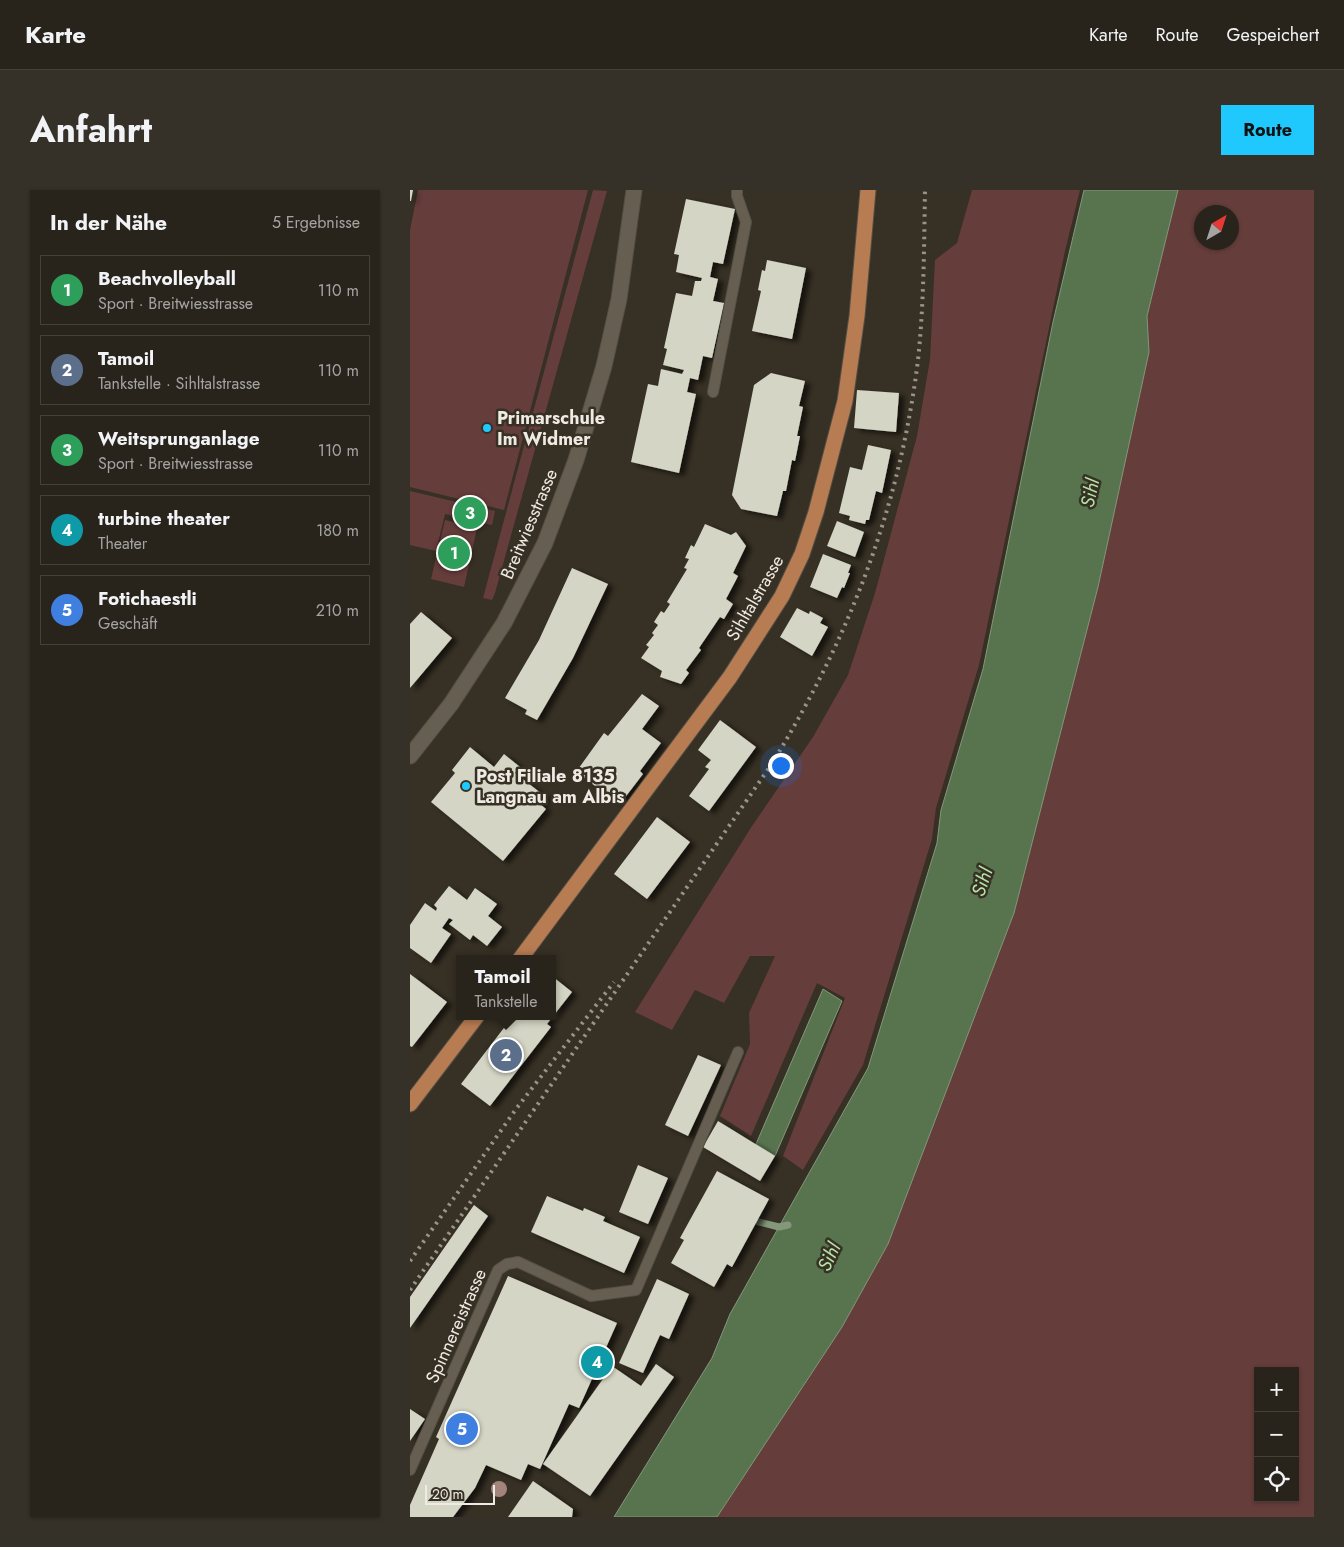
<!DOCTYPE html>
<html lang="de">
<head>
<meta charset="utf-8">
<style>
  body { margin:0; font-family:Jost,sans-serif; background:#353028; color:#f1f3f6 }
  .controls { position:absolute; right:15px; bottom:15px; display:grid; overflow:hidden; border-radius:0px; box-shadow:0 1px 4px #0004 }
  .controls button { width:45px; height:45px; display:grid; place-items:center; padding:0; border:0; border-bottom:1px solid #45413a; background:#29241b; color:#f1f3f6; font:25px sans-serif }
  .compass { position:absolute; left:784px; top:15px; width:45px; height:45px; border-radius:50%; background:#29241b; box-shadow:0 1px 4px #0004; rotate:39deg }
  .scale { position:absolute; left:15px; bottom:12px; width:70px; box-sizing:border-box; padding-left:5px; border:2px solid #efeae3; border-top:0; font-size:14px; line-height:18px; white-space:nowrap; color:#efeae3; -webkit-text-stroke:4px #373024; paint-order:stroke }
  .you { position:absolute; left:370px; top:575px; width:18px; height:18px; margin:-12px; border:4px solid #fff; border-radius:50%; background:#1a73e8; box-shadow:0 0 0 8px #1a73e833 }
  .badge { display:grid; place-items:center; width:32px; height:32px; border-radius:50%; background:#1fc9fd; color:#fff; font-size:16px; font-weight:700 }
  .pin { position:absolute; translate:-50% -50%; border:2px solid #fff; box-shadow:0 1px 5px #0006 }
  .popup { position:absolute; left:46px; top:765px; width:100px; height:65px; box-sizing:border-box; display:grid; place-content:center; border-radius:0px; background:#29241b; filter:drop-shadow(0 1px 4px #0005); font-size:16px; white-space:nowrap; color:#a5a4a3 }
  .popup b { font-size:19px; color:#f1f3f6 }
  .popup::after { content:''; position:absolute; left:50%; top:100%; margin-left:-10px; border:10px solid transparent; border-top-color:#29241b }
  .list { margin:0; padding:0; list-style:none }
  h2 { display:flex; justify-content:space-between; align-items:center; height:65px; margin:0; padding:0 20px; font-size:21px }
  h2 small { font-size:16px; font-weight:400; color:#a5a4a3 }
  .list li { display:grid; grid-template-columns:32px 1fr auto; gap:15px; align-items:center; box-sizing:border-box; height:70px; margin:0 10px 10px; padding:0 10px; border:1px solid #45413a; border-radius:0px }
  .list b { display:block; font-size:19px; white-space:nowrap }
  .list p { margin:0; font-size:16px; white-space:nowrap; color:#a5a4a3 }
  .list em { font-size:16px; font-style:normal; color:#a5a4a3 }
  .icon { flex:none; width:28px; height:28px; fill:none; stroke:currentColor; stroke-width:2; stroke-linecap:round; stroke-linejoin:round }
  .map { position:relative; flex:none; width:904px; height:1327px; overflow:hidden; border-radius:0px }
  header { display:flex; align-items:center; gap:30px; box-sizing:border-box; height:70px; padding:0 25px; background:#29241b; border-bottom:1px solid #45413a }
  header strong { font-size:24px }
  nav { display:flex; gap:28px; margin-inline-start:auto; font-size:18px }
  .intro { display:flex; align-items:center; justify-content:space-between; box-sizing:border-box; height:120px; padding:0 30px }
  h1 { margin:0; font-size:35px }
  .button { padding:12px 22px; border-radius:0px; background:#1fc9fd; color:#111; font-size:18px; font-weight:700 }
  main { display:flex; gap:30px; padding:0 30px }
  aside { flex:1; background:#29241b; border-radius:0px; box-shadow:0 1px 4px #0004 }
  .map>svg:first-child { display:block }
  .green { fill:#653d3b; fill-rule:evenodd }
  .water { fill:#57744f; stroke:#85977b }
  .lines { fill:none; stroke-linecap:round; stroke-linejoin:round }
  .stream { stroke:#85977b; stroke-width:7 }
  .building { fill:#d4d5c4; filter:url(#shadow) }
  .lane-casing { stroke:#544f45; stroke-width:12 }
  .street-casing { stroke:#544f45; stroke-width:17 }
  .primary-casing { stroke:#544f45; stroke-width:17 }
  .lane { stroke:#665e51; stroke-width:10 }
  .street { stroke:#665e51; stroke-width:15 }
  .primary { stroke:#b87c53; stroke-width:15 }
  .rail { stroke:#99938a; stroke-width:4; stroke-dasharray:2.5 5; stroke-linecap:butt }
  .tree { fill:#a3847d }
  .poi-dot { fill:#1fc9fd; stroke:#373024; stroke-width:2 }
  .labels { text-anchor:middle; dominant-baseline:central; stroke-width:5; stroke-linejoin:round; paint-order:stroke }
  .poi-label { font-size:18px; font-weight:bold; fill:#efeae3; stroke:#373024; text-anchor:start }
  .street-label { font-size:18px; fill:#efeae3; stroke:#373024 }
  .water-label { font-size:19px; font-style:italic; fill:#b5e4a7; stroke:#373024 }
</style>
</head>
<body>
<header>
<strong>Karte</strong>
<nav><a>Karte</a><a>Route</a><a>Gespeichert</a></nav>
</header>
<div class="intro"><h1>Anfahrt</h1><a class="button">Route</a></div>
<main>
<aside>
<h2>In der Nähe<small>5 Ergebnisse</small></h2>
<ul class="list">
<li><span class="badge" style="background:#2e9e5b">1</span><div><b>Beachvolleyball</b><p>Sport · Breitwiesstrasse</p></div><em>110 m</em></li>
<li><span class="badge" style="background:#5c6f8a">2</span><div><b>Tamoil</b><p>Tankstelle · Sihltalstrasse</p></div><em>110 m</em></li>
<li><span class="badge" style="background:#2e9e5b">3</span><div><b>Weitsprunganlage</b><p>Sport · Breitwiesstrasse</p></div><em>110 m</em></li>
<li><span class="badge" style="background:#0f9aa8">4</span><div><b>turbine theater</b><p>Theater</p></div><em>180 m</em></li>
<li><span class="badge" style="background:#3f7fe0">5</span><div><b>Fotichaestli</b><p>Geschäft</p></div><em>210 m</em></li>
</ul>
</aside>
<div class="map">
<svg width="904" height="1327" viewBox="0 0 904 1327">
  <defs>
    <filter id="shadow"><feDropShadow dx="5.5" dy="3" stdDeviation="2.5" flood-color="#0009"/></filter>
  </defs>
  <rect width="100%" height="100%" fill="#373024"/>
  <!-- green -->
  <path class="green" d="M8,0H178L94,320L0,297V40Z
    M183,0L197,1L85,403L82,410L73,408Z
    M562,0H670L655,61L569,475L526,618L522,649L453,875L393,980L373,966L435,808L407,793L341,946L310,926L340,854L339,823L365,766H340L314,813L285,800L262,840L225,822L342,636L403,547L438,485L465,403L507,246L520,169L525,70L547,53Z
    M768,0H904V1327H307L432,1137L478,1054L604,723L688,397L739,162L737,126ZM792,22H822V52H792ZM848,1181H885V1308H848Z
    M0,301L85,321L82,335L35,324L26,361L0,355Z
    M35,330L67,338L54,397L21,389Z"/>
  <!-- water -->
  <path class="water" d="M674,0H768L737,126L739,162L688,397L604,723L478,1054L432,1137L307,1327H204L302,1168L320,1124L458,878L527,653L531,620L573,479L643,132Z
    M413,799L432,811L365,966L346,954Z"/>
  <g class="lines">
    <!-- stream -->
    <path class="stream" d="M349,1032L369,1037L378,1035"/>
  </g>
  <!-- building -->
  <path class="building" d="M0,0H3L1,11H0Z
    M276,9L325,19L313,74L303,72L300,87L308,89L303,111L314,113L302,168L293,166L288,190L280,188L277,202L286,204L269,283L221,272L238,194L248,196L251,179L272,184L274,180L253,175L257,159L254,158L266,103L282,106L285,91H291L292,88L266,82L269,65L264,64Z
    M357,70L396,78L382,149L342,141L351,101L348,100L352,80L355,81Z
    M361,183L395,191L389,216L393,217L387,246H390L385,271L382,270L376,301H373L367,326L331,319L322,305L344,195Z
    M447,200L489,203L486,242L444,238Z
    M458,255L481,260L472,303L466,301L459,330H456L455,334L439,330L440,326L429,323L440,277L452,280Z
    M427,331L454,342L445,367L417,356Z
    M295,334L321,345L326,342L336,356L323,383L328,386L326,390L316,409L323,414L314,429L310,427L289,458L291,460L276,480L279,483L271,494L250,487L252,481L231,468L239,457L236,455L244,445L242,443L248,435L244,432L251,421L254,423L260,414L257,412L277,379L274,378L279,369L275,368L281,355L284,357Z
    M413,364L441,375L438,383H440L434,398L432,397L427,408L400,397Z
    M162,378L198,394L163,468L127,530L115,524L117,520L95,508L129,450Z
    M387,418L399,424L400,421L413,428L410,433L418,437L402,466L370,447Z
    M11,422L42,448L0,498V434Z
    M232,504L249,516L232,539L251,553L230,581L233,584L210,614L166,582L194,543L198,546Z
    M310,530L346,557L299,621L279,606L299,579L295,577L301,570L288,560Z
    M60,557L84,577L94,564L110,577L105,583L136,607L130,614L136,619L93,671L21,612L45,583L42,580Z
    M247,627L280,652L237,709L204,684Z
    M39,696L57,710L65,698L87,714L78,726L92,737L77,756L63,745L60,750L39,734L43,730L39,728L32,738L41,744L21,773L0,758V735L15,713L26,721L27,718L24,715Z
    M0,784L37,812L2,857L0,856Z
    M142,786L162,802L137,834L141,837L80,916L51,894L103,826H142Z
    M288,865L311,875L278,946L255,935Z
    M308,931L365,966L350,991L293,957Z
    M228,975L258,988L238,1034L209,1022Z
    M307,981L359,1009L322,1077L317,1074L304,1097L261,1073L274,1050L270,1048Z
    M137,1006L173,1021L174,1018L195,1027L193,1031L230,1047L214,1083L121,1042Z
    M64,1015L78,1026L0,1138V1107Z
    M98,1086L207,1133L169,1218L159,1214L130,1279L118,1274L111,1290L76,1275L65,1298L43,1327H0V1315L29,1249L26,1247Z
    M247,1089L279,1104L259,1149L250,1145L233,1183L209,1173Z
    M246,1174L264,1187L180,1306L133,1274L202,1176L231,1196Z
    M0,1219L15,1229L0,1251Z
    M123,1291L163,1319L162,1327H98Z"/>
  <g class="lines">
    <!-- lane casing -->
    <g class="lane-casing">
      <path id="lane" d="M303,202L336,32L327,6V0
        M0,1280L88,1080L97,1074L108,1072L181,1106L226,1100L328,862"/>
    </g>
    <!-- street casing -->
    <g class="street-casing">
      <path id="street" d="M0,566L41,514L94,433L135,353L166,270L194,176L209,109L224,0"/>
    </g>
    <!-- primary casing -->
    <g class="primary-casing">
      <path id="primary" d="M110,769L320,487L372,406L392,364L406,322L435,211L447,126L458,0
        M0,914L67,826"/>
    </g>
    <!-- lane -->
    <use href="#lane" class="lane"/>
    <!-- street -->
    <use href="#street" class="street"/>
    <!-- primary -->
    <use href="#primary" class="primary"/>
    <!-- rail -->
    <path class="rail" d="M0,1071L106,919L204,792
      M0,1100L361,575C439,449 490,317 508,170C514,114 514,57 515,0"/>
  </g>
  <!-- trees -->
  <circle class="tree" cx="89" cy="1299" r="8"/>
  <!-- markers -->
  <g class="poi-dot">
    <circle cx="77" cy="238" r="5"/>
    <circle cx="56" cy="596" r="5"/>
  </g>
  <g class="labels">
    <!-- poi labels -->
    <g class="poi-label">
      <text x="87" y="228">Primarschule<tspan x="87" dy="21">Im Widmer</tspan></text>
      <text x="66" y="586">Post Filiale 8135<tspan x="66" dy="21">Langnau am Albis</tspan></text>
    </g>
    <!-- street labels -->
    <g class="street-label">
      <text transform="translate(119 334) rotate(-67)">Breitwiesstrasse</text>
      <text transform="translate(345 408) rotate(-60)">Sihltalstrasse</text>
      <text transform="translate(46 1136) rotate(-66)">Spinnereistrasse</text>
    </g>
    <!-- water labels -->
    <g class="water-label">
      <text transform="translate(680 303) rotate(-78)">Sihl</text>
      <text transform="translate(572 692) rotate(-71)">Sihl</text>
      <text transform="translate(419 1067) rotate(-65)">Sihl</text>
    </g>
  </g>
</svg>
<div class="controls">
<button>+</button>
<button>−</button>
<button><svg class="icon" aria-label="locate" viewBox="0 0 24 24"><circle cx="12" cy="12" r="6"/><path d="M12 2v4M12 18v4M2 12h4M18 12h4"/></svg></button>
</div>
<svg class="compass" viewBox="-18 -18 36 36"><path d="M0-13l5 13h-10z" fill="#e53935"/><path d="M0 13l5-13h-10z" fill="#a5a4a3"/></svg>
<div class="scale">20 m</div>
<div class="you"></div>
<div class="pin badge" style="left:44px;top:363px;background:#2e9e5b">1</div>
<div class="pin badge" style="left:96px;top:865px;background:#5c6f8a">2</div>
<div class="popup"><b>Tamoil</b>Tankstelle</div>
<div class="pin badge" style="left:60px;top:323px;background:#2e9e5b">3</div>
<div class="pin badge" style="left:187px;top:1172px;background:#0f9aa8">4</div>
<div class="pin badge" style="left:52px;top:1239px;background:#3f7fe0">5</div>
</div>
</main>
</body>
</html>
